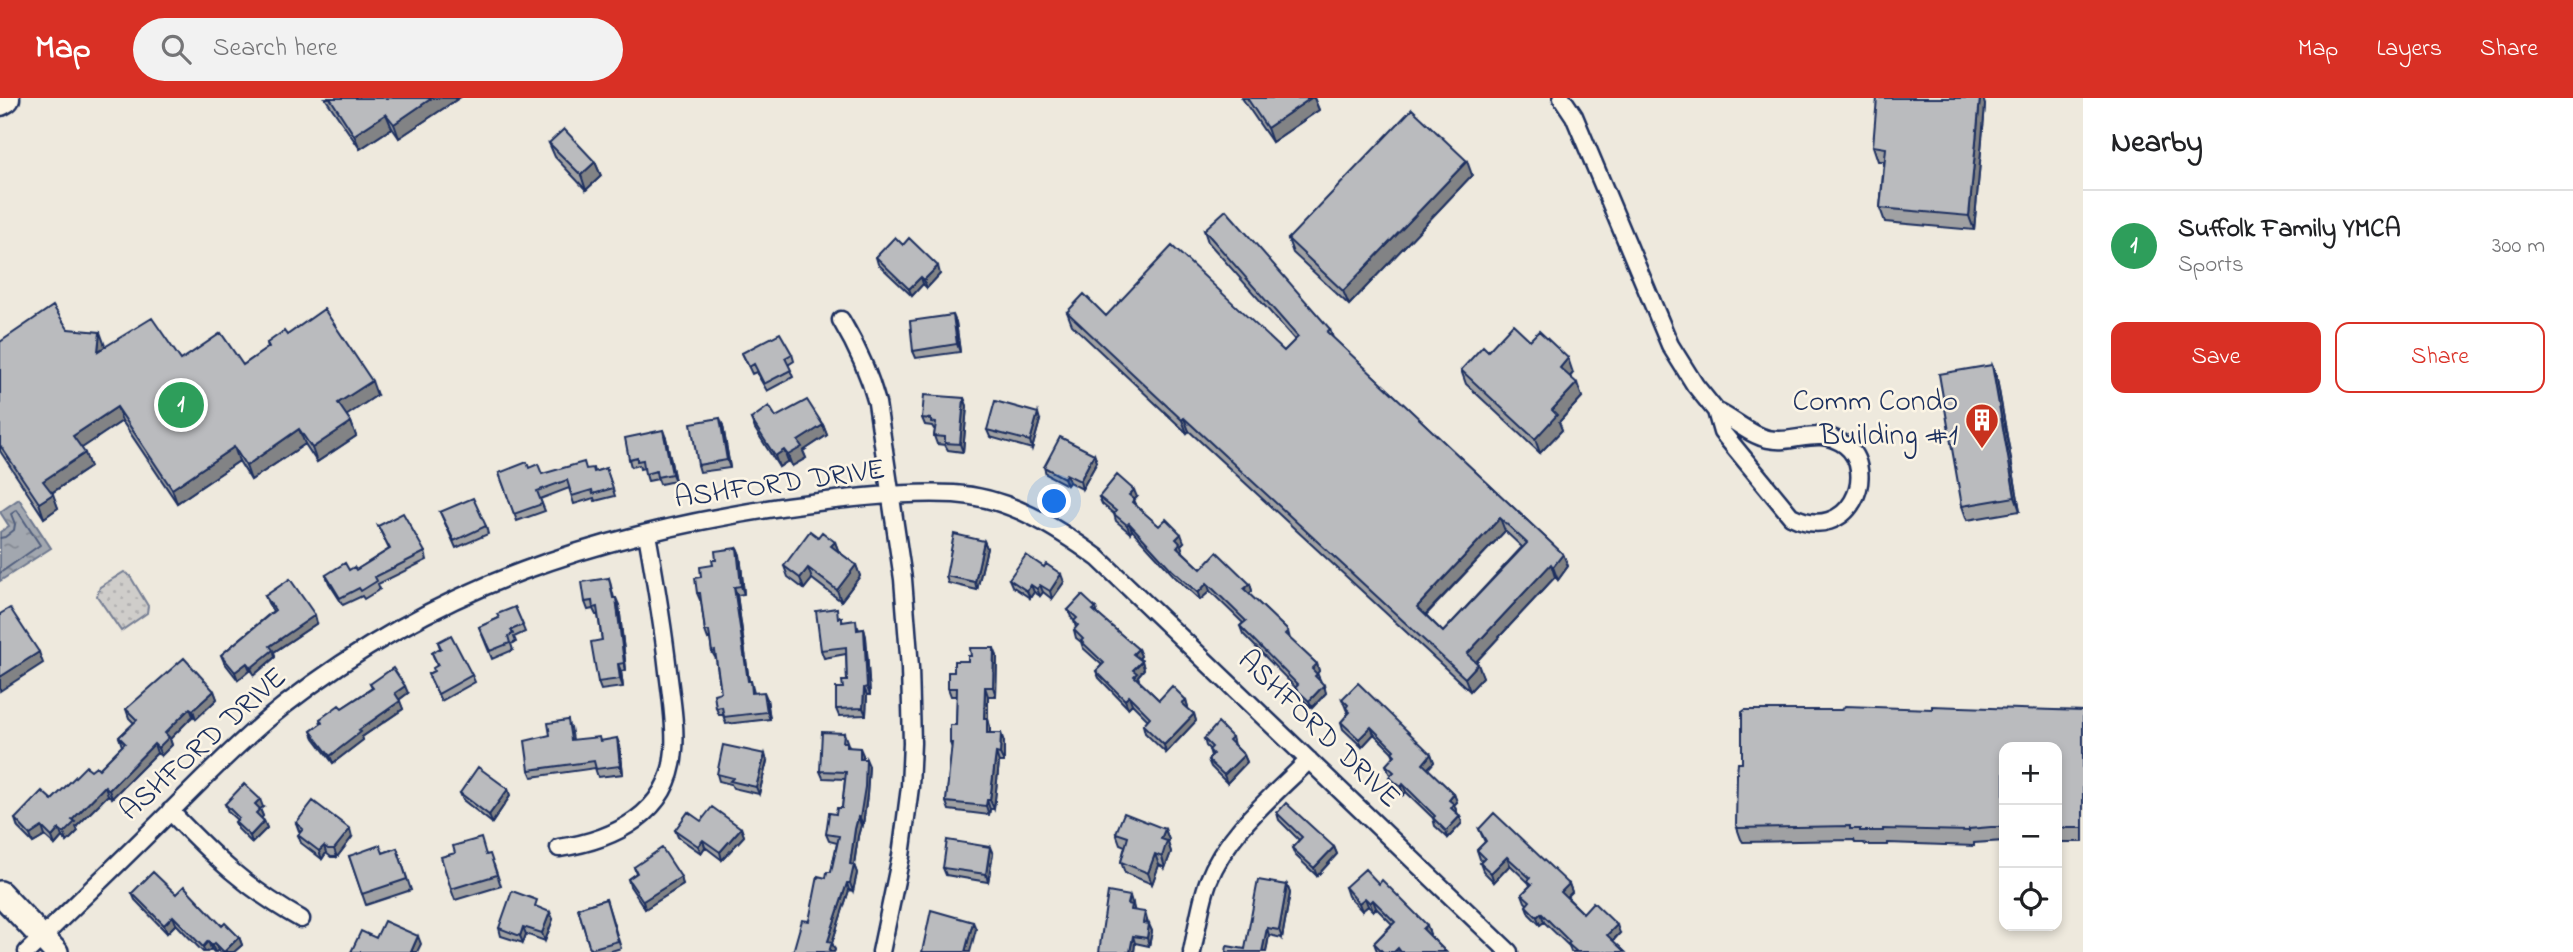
<!DOCTYPE html>
<html lang="en">
<head>
<meta charset="utf-8">
<style>
  body { margin:0; font-family:"Indie Flower",sans-serif; background:#f2f2f2; color:#202124 }
  .controls { position:absolute; right:21px; bottom:21px; display:grid; overflow:hidden; border-radius:14px; box-shadow:0 4px 10px #0003 }
  .controls button { width:63px; height:63px; display:grid; place-items:center; padding:0; border:0; border-bottom:2px solid #e0e0e0; background:#fff; color:#202124; font:35px sans-serif }
  .you { position:absolute; left:1055px; top:404px; width:24px; height:24px; margin:-18px; border:5px solid #fff; border-radius:50%; background:#1a73e8; box-shadow:0 0 0 10px #1a73e833 }
  .badge { display:grid; place-items:center; width:46px; height:46px; border-radius:50%; background:#d93025; color:#fff; font-size:23px; font-weight:700 }
  .pin { position:absolute; translate:-50% -50%; border:4px solid #fff; box-shadow:0 2px 7px #0006 }
  .list { margin:0; padding:0; list-style:none }
  h2 { display:flex; justify-content:space-between; align-items:center; height:91px; margin:0; padding:0 28px; font-size:30px }
  h2 small { font-size:23px; font-weight:400; color:#757577 }
  .list li { display:grid; grid-template-columns:46px 1fr auto; gap:21px; align-items:center; box-sizing:border-box; height:112px; padding:0 28px; border-top:2px solid #e0e0e0 }
  .list b { display:block; font-size:26px; white-space:nowrap }
  .list p { margin:0; font-size:23px; white-space:nowrap; color:#757577 }
  .list em { font-size:23px; font-style:normal; color:#757577 }
  .actions { display:flex; gap:14px; padding:21px 28px }
  .actions a { flex:1; padding:16px 0; border:2px solid #d93025; border-radius:14px; text-align:center; font-size:24px; color:#d93025 }
  .actions .main { background:#d93025; color:#fff }
  .icon { flex:none; width:38px; height:38px; fill:none; stroke:currentColor; stroke-width:2; stroke-linecap:round; stroke-linejoin:round }
  .map { position:relative; flex:none; width:2083px; height:854px; overflow:hidden }
  header { display:flex; align-items:center; gap:42px; box-sizing:border-box; height:98px; padding:0 35px; background:#d93025; color:#fff }
  header strong { font-size:33px }
  nav { display:flex; gap:38px; margin-inline-start:auto; font-size:24px }
  .search { width:490px; height:63px; background:#f2f2f2; display:flex; align-items:center; gap:18px; box-sizing:border-box; padding:0 24px; border-radius:38px; color:#757577; font-size:26px }
  main { display:flex }
  aside { flex:1; background:#fff }
  .map>svg:first-child { display:block }
  .park { fill:url(#park-dots); stroke:#757e94; stroke-width:2 }
  .water { fill:url(#water-ripples); stroke:#6c778f; stroke-width:2 }
  .lines { fill:none; stroke-linecap:round; stroke-linejoin:round }
  .shore { stroke:#515f7e; stroke-width:2 }
  .street-casing { stroke:#1b2f5e; stroke-width:21 }
  .secondary-casing { stroke:#1b2f5e; stroke-width:28 }
  .highway-casing { stroke:#1b2f5e; stroke-width:33 }
  .street { stroke:#fcf5e5; stroke-width:16 }
  .secondary { stroke:#fcf5e5; stroke-width:23 }
  .highway { stroke:#fcf5e5; stroke-width:28 }
  .wall { fill:#a0a1a3; stroke:#1b2f5e; stroke-width:2; fill-rule:evenodd }
  .shaded-wall { fill:#828385; stroke:#1b2f5e; stroke-width:2 }
  .building { fill:#babbbe; stroke:#1b2f5e; stroke-width:2; fill-rule:evenodd }
  .labels { text-anchor:middle; dominant-baseline:central; stroke-width:5; stroke-linejoin:round; paint-order:stroke }
  .poi-label { font-size:30px; fill:#1b2f5e; stroke:#fcf5e5; text-anchor:end }
  .street-label { font-size:30px; fill:#1b2f5e; stroke:#fcf5e5 }
</style>
</head>
<body>
<header>
<strong>Map</strong>
<div class="search"><svg class="icon" aria-label="search" viewBox="0 0 24 24"><circle cx="10" cy="10" r="6"/><path d="M15 15l6 6"/></svg>Search here</div>
<nav><a>Map</a><a>Layers</a><a>Share</a></nav>
</header>
<main>
<div class="map">
<svg width="2083" height="854" viewBox="0 0 2083 854">
  <defs>
    <pattern id="park-dots" width="8" height="8" patternUnits="userSpaceOnUse" patternTransform="scale(1.75)"><rect width="8" height="8" fill="#cfcdca"/><path d="M2 2h.1M6 6h.1" fill="none" stroke="#b1b0b0" stroke-width="1.8" stroke-linecap="round"/></pattern>
    <pattern id="water-ripples" width="26" height="14" patternUnits="userSpaceOnUse" patternTransform="scale(1.75)"><rect width="26" height="14" fill="#a2a7af"/><path d="M2 4q2-2 4 0t4 0M15 11q2-2 4 0t4 0" fill="none" stroke="#838892"/></pattern>
  </defs>
  <rect width="100%" height="100%" fill="#eee9dd"/>
  <filter id="ink" filterUnits="userSpaceOnUse"><feTurbulence type="fractalNoise" baseFrequency=".0143" numOctaves="2"/><feDisplacementMap in="SourceGraphic" scale="14" xChannelSelector="R" yChannelSelector="G"/><feConvolveMatrix kernelMatrix="1 2 1 2 8 2 1 2 1" color-interpolation-filters="sRGB"/></filter>
  <g filter="url(#ink)">
    <!-- park -->
    <path class="park" d="M124,474L130,478L148,508L147,515L121,533L97,498L100,489Z"/>
    <!-- water -->
    <path class="water" d="M19,401L51,450L0,483V434L9,428L0,414Z"/>
    <g class="lines">
      <!-- shore -->
      <path class="shore" d="M0,440L5,439L14,432L15,426L11,416L17,412L40,447L0,475"/>
      <!-- street casing -->
      <g class="street-casing">
        <path id="street" d="M1562,0L1574,18L1670,247L1695,287L1716,313L1722,334L1791,418C1850,447 1879,373 1845,347C1817,327 1796,347 1768,341C1749,337 1734,321 1716,313
          M841,222C857,249 869,275 877,305L903,481L910,570L912,645L910,689L901,758L881,854
          M170,713C213,758 247,791 301,821
          M559,750C613,742 670,716 674,652C676,627 671,598 668,573C663,527 655,481 647,436
          M27,854C74,808 122,762 169,715C207,677 244,639 286,606C439,487 598,436 787,408C837,401 903,393 954,396C1008,399 1056,429 1098,460L1509,854
          M1192,854C1197,831 1200,807 1208,784C1227,734 1272,699 1309,662"/>
      </g>
      <!-- secondary casing -->
      <g class="secondary-casing">
        <path id="secondary" d="M0,795L56,854"/>
      </g>
      <!-- highway casing -->
      <g class="highway-casing">
        <path id="highway" d="M0,3L5,0"/>
      </g>
      <!-- street -->
      <use href="#street" class="street"/>
      <!-- secondary -->
      <use href="#secondary" class="secondary"/>
      <!-- highway -->
      <use href="#highway" class="highway"/>
    </g>
    <!-- wall -->
    <path class="wall" d="M325,0H459L399,40L392,30L360,51Z
      M1242,0H1314L1319,12L1272,44Z
      M1985,7L1974,132L1885,124L1880,110L1884,63H1878L1873,48Z
      M549,45L595,64L601,78L586,92L555,59Z
      M1472,77L1349,207L1293,155L1288,141Z
      M1204,132L1330,231L1333,240L1563,456L1568,468L1558,482L1555,479L1476,564L1483,579L1470,593L1189,333L1187,335L1072,227L1067,214L1106,218L1284,253L1295,242L1208,144ZM1505,433L1522,449L1443,534L1426,517Z
      M903,147L940,176L927,190L923,186L912,198L878,166L876,159Z
      M956,224L960,254L916,260L913,253Z
      M68,231L105,248L181,262L243,267L268,250L267,245L287,237L377,297L346,317L351,324L356,338L317,364L305,346L251,382L239,363L177,405L122,323L81,350L90,369L52,395L58,410L44,420L0,353V244Z
      M1530,242L1573,275L1570,279L1582,299L1559,324L1562,332L1540,355L1466,286L1461,272L1488,253Z
      M742,255L792,256L794,263L788,267L793,279L767,293L756,274L752,276Z
      M1992,267L1997,281L2020,413L1967,422L1962,408Z
      M964,300L967,308L963,354L948,352L945,347L937,346L934,338L935,332L934,331L932,328L925,327L922,320Z
      M751,321L823,327L827,337L803,353L806,360L792,368L788,363L779,369L755,331Z
      M1040,322L1032,351L990,339L987,332Z
      M723,328L730,370L700,374L698,367Z
      M666,340L675,383L660,386L658,381L648,383L644,370L640,371L639,367L631,369L629,361Z
      M1094,356L1097,364L1082,391L1069,384L1067,387L1046,376L1044,369Z
      M529,370L542,376L594,374L606,370L615,398L595,403L594,400L574,406L569,390L540,401L545,413L517,423L499,375Z
      M1099,399H1137L1134,402L1137,409L1159,428L1184,444L1181,447L1182,453L1201,471L1250,486L1252,493L1249,496L1288,533L1290,541L1317,566L1319,573L1317,575L1326,595L1312,610L1298,597L1296,590L1243,536L1240,528L1243,525L1210,493L1200,502L1175,479L1132,432L1130,435L1116,423L1114,416L1102,406Z
      M440,414L486,428L488,436L456,450Z
      M378,428L425,454L427,462L378,486L380,491L364,501L362,498L343,507L329,485L326,477L349,472H356L389,451Z
      M818,439L835,444L839,454L856,467L860,478L841,503L812,481L804,491L788,479L784,468Z
      M984,443L987,450L977,492L948,485L946,478Z
      M737,450L740,457L744,496L737,497L749,583H751L754,595L767,601L770,621L726,626L723,617H719L716,610L721,594L716,561L712,554L710,540L708,541L705,533L701,502H700L697,495L701,479L713,467L716,462Z
      M609,480L614,500L619,507L626,572L621,573L623,589L601,592L598,584L602,542L598,517H596L593,511L588,512L585,504Z
      M1009,481L1064,484L1052,501L1043,494L1040,498L1034,494L1030,500L1012,488Z
      M265,498L317,525L274,554L275,559L254,577L250,572L238,582L224,564L221,557L273,513L268,505Z
      M515,509L525,534L514,539L516,544L511,546L513,552L492,561L479,529L499,520Z
      M1096,510L1098,517L1138,551L1141,558L1139,560L1142,563L1144,571L1138,578L1139,583L1159,602H1186L1188,609L1187,610L1194,616L1196,623L1166,655L1145,635L1143,627L1148,622L1132,606L1128,610L1099,580L1096,573L1102,567L1083,550L1081,544L1076,540L1074,532L1076,530L1074,523L1071,519L1068,512Z
      M840,519L843,524L858,529L859,532L864,531L866,539L870,597H867L866,617L839,618L836,611L843,590L847,583L846,556L824,560L821,552Z
      M438,544L472,577L475,584L441,603L428,576L434,573L437,568L432,555L440,550Z
      M997,558L996,598H988V621L990,629V635L1004,644V664H999L994,711H990L989,717L949,712L946,704L952,650L950,645L956,627L957,598H951L948,590L954,574Z
      M370,586L408,595L399,602L403,611L362,639L363,642L333,665L314,640L311,633L321,626L320,621L342,610L372,590Z
      M214,593L217,601L196,621L193,618L170,641L172,647L161,658L157,655L112,700L108,697L76,729L78,733L67,744L62,739L55,747L45,738L33,745L18,730L15,721L52,702L91,672L99,671L122,648L119,639L134,625L129,620L126,611Z
      M1342,601L1431,656L1434,664L1428,671L1454,696L1457,704L1454,707L1457,714H1456L1460,718L1462,725L1448,740L1435,728L1433,720L1406,694L1403,697L1392,686L1389,679L1391,677L1389,675L1386,667L1394,659L1392,654L1374,636L1362,649L1343,631L1341,624L1348,616Z
      M1932,611L2083,613V744H2057V649H2004V743L1974,745V748L1888,745V747H1865L1864,745H1855L1854,742L1743,744L1741,741L1736,727L1842,612Z
      M571,629L573,642L601,643L620,648L623,676L598,679L595,670L532,679L529,672L550,637Z
      M844,635L849,649L863,657V661L869,668L867,697L863,727H861L858,738L854,767L857,775L853,793L849,792L832,845L835,852L834,854H793L809,823L826,780L831,774L837,745L829,743L826,736L836,716L842,710L845,681L823,680L820,673Z
      M1232,639L1234,647L1244,657L1247,664L1227,685L1211,669L1208,662L1211,658L1209,651L1206,648L1204,641Z
      M767,663L759,696L733,690L731,686L719,683L717,676Z
      M508,691L510,698L492,725L463,702L460,695Z
      M225,706L263,709L260,711L263,718L261,720L264,723L267,730L252,745L238,731L235,724L237,722L228,714Z
      M1277,715L1334,749L1337,756L1317,778L1295,757L1292,750L1299,742L1279,722Z
      M701,723L741,730L744,738L722,762L705,749L701,755L678,739L675,732Z
      M296,725L352,739L337,759H331L326,755L322,761L301,745L298,737L301,734L299,733Z
      M1165,731L1169,742L1168,745L1171,754L1165,770L1159,767L1152,786L1125,775L1121,764L1125,748L1120,746L1116,735Z
      M1479,731L1569,786L1572,794L1567,799L1583,815L1620,835L1613,843L1625,854H1571L1569,848L1544,824L1540,827L1529,816L1526,808L1527,806L1525,804L1522,796L1530,788L1529,785L1510,767L1494,784L1483,773L1480,765L1482,763L1480,761L1477,752L1485,744Z
      M397,750L411,792L366,807L349,758L383,755Z
      M993,756L988,784L946,777L943,770Z
      M487,757L494,767L501,788L455,802L451,791Z
      M634,769L681,779L683,787L645,811L630,788L628,781L636,775Z
      M1379,786L1430,836L1429,837L1446,854L1377,853L1374,845L1392,826L1376,810L1373,813L1368,808L1362,813L1348,798L1345,789Z
      M1287,787L1290,795L1282,840L1269,837L1266,854H1226L1245,851Z
      M132,795L176,796L239,839L242,847L234,854H220L218,852L216,854H214L211,851L207,854H203L176,826L167,835L135,802Z
      M606,801L621,850L608,854H591L578,810Z
      M1133,805L1134,813L1147,822V825L1152,833L1149,848L1135,845L1134,854H1099Z
      M539,810L553,821L545,843L526,836L523,845L501,838L499,830Z"/>
    <!-- shaded-wall -->
    <path class="shaded-wall" d="M432,0H459L399,40L394,26Z
      M1311,0H1314L1319,12L1272,44L1267,30Z
      M1980,0H1983L1985,7L1974,132L1969,118Z
      M386,16L392,30L360,51L354,37Z
      M1467,63L1472,77L1349,207L1343,193Z
      M595,64L601,78L586,92L581,77Z
      M938,168L940,176L927,190L924,182Z
      M921,179L923,186L912,198L909,191Z
      M953,217L956,224L960,254L957,246Z
      M100,234L105,248L104,267L98,253Z
      M1568,260L1573,275L1565,284L1560,270Z
      M1992,267L1997,281L2020,413L2015,399Z
      M372,283L377,297L343,320L338,305Z
      M1577,285L1582,299L1559,324L1562,332L1540,355L1535,341L1552,312Z
      M964,300L967,308L963,354L960,346Z
      M117,309L122,323L79,352L73,338Z
      M1038,315L1040,322L1032,351L1030,343Z
      M720,320L723,328L730,370L727,362Z
      M1184,320L1189,333L1187,335L1182,322Z
      M351,324L356,338L317,364L312,350Z
      M823,327L827,337L803,353L806,360L792,368L788,357L798,343Z
      M299,331L305,346L251,382L246,368Z
      M663,332L666,340L675,383L672,376Z
      M234,349L239,363L177,405L172,391Z
      M784,352L788,363L779,369L775,358Z
      M85,355L90,369L48,397L43,383Z
      M1094,356L1097,364L1082,391L1080,383Z
      M1066,376L1069,384L1067,387L1064,380Z
      M1134,392L1137,399L1134,402L1137,409L1134,412L1129,397Z
      M53,396L58,410L44,420L39,405Z
      M1500,420L1505,433L1421,521L1417,509Z
      M1129,425L1132,432L1130,435L1127,427Z
      M1181,436L1184,444L1181,447L1183,453L1180,456L1176,441Z
      M984,443L987,450L977,492L975,484Z
      M835,444L839,455L831,448Z
      M737,450L740,457L744,496L741,488Z
      M1563,456L1568,468L1558,482L1553,469Z
      M1551,466L1555,479L1472,568L1467,556Z
      M856,467L860,478L841,503L837,492Z
      M808,470L812,481L804,491L800,480Z
      M1061,476L1064,484L1052,501L1050,493Z
      M1207,485L1210,493L1200,502L1198,495Z
      M1250,486L1252,493L1247,498L1244,491Z
      M1031,487L1034,494L1030,500L1027,493Z
      M1040,487L1043,494L1040,498L1037,491Z
      M734,489L737,497L750,591L748,583Z
      M616,500L619,507L626,572L624,565Z
      M315,517L317,525L274,554L275,559L254,577L251,570L270,548Z
      M864,531L866,539L870,597L867,589Z
      M994,550L997,558L996,598L993,589Z
      M1138,551L1141,558L1136,563L1133,556Z
      M39,554L43,565L0,593V579Z
      M1142,563L1144,571L1138,578L1139,583L1134,578L1133,572Z
      M247,565L250,572L238,582L235,574Z
      M618,566L621,573L623,589L620,581Z
      M1317,566L1319,573L1315,578L1312,571Z
      M1478,566L1483,579L1470,593L1465,580Z
      M1324,587L1326,595L1312,610L1309,603Z
      M405,588L408,595L397,603L395,595Z
      M985,589L988,598V621L990,629V643L987,635L984,620Z
      M864,590L867,597L866,617L863,610Z
      M214,593L217,601L196,621L193,612Z
      M764,594L767,601L770,621L767,614Z
      M1129,598L1132,606L1128,610L1125,602Z
      M1186,602L1188,609L1185,612L1182,605Z
      M400,603L403,611L362,639L363,642L333,665L330,658L359,632Z
      M190,610L193,618L170,641L172,647L161,658L158,650L165,635Z
      M1194,616L1196,623L1166,655L1164,647Z
      M1371,629L1374,636L1362,649L1359,641Z
      M1001,635L1004,644V664L1000,656Z
      M617,640L620,648L623,676L620,668Z
      M154,646L157,655L112,700L109,692Z
      M860,650L863,657L862,668L860,661Z
      M996,655L999,664L994,711L990,702Z
      M765,656L767,663L759,696L756,689Z
      M1431,656L1434,664L1425,673L1423,666Z
      M1244,657L1247,664L1227,685L1224,677Z
      M866,661L869,668L867,697L863,727L860,720Z
      M1403,686L1406,694L1403,697L1401,689Z
      M105,688L108,697L76,729L78,733L67,744L64,735L72,722Z
      M508,691L510,698L492,725L489,717Z
      M1454,696L1457,704L1454,707L1457,714L1453,717L1449,702Z
      M260,701L263,709L260,711L263,718L259,723L256,715L255,706Z
      M987,702L990,711L989,717L986,708Z
      M1460,718L1462,725L1448,740L1446,733Z
      M858,719L861,727L858,738L853,773L854,767L857,775L853,793L850,785V766L855,731Z
      M264,723L267,730L252,745L250,738Z
      M42,729L45,738L33,745L30,737Z
      M741,730L744,738L722,762L720,754Z
      M59,731L62,739L55,747L52,739Z
      M350,731L352,739L337,759L334,751Z
      M1165,731L1169,742L1168,745L1171,754L1165,770L1162,759L1161,741Z
      M703,742L705,749L701,755L698,748Z
      M324,748L326,755L322,761L319,753Z
      M990,749L993,756L988,784L986,776Z
      M1334,749L1337,756L1317,778L1314,770Z
      M1155,756L1159,767L1152,786L1148,775Z
      M1507,759L1510,767L1494,784L1491,775Z
      M681,779L683,787L645,811L643,803Z
      M847,785L849,792L832,845L835,852L834,854H829L828,843Z
      M1569,786L1572,794L1564,802L1561,794Z
      M1287,787L1290,795L1282,840L1279,832Z
      M1130,798L1135,814L1134,819L1128,806Z
      M1365,800L1368,808L1362,813L1359,805Z
      M1373,802L1376,810L1373,813L1370,805Z
      M550,814L553,821L545,843L542,835Z
      M1145,814L1147,822L1146,832L1143,825Z
      M1541,815L1544,824L1540,827L1537,819Z
      M173,818L176,826L167,835L164,827Z
      M973,824L976,831L970,854H965Z
      M1149,826L1152,833L1149,848L1147,840Z
      M1427,827L1430,836L1426,840L1423,831Z
      M1617,827L1620,835L1610,845L1607,837Z
      M523,829L526,836L523,845L520,838Z
      M1267,830L1269,837L1266,854H1262Z
      M418,838L421,846L417,854H411Z
      M1133,838L1135,845L1134,854H1130Z
      M239,839L242,847L234,854H224Z
      M208,843L211,851L207,854H205L203,849Z
      M215,845L218,852L216,854H215L212,848Z"/>
    <!-- building -->
    <path class="building" d="M330,0H432L394,26L386,16L354,37Z
      M1247,0H1311L1267,30Z
      M1877,0H1980L1969,118L1880,110L1886,50L1873,48Z
      M1412,11L1467,63L1343,193L1288,141Z
      M564,31L595,64L581,77L549,45Z
      M1226,112L1330,231L1327,234L1563,456L1553,469L1551,466L1467,556L1478,566L1465,580L1184,320L1182,322L1067,214L1084,196L1106,218L1172,148L1284,253L1298,239L1204,132ZM1500,420L1527,445L1443,534L1417,509Z
      M895,139L903,147L909,140L938,168L924,182L921,179L909,191L876,159Z
      M53,208L68,231L100,234L98,253L152,220L181,262L221,235L243,267L269,249L267,245L284,233L287,237L324,211L372,283L338,305L351,324L312,350L299,331L246,368L234,349L172,391L117,309L73,338L85,355L43,383L53,396L39,405L0,347V244Z
      M953,217L957,246L913,253L910,223Z
      M1513,226L1530,242L1539,233L1568,260L1560,270L1577,285L1552,312L1557,317L1535,341L1461,272L1483,248L1488,253Z
      M780,235L792,256L785,260L791,272L764,286L754,266L749,269L742,255Z
      M1992,267L2015,399L1962,408L1939,276Z
      M924,297L964,300L960,346L945,345V339L934,338L936,325L931,324V321L922,320Z
      M807,302L823,327L798,343L802,349L788,357L784,352L775,358L751,321L769,308L776,319Z
      M995,303L1038,315L1030,343L987,332Z
      M720,320L727,362L698,367L691,325Z
      M663,332L672,376L657,379L656,373L645,376L643,362L637,363V359L629,361L625,340Z
      M1060,339L1094,356L1080,383L1066,376L1064,380L1044,369Z
      M527,364L529,370L538,366L542,376L584,364L586,371L593,370L594,374L606,370L613,390L593,396L592,392L572,398L567,382L537,393L542,406L514,416L499,375Z
      M1117,377L1134,392L1129,397L1134,401L1132,404L1159,428L1166,421L1181,436L1176,441L1180,445L1177,449L1201,471L1217,454L1250,486L1244,491L1288,533L1285,536L1317,566L1312,571L1317,576L1315,578L1324,587L1309,603L1295,590L1298,587L1240,528L1246,523L1207,485L1198,495L1172,472L1129,425L1127,427L1114,416L1116,413L1099,399Z
      M473,400L486,428L454,443L440,414Z
      M403,415L425,454L375,479L377,483L361,493L359,490L340,500L326,477L345,465L349,472L354,469L356,472L390,451L378,428Z
      M810,433L818,439L822,434L835,444L831,448L856,467L837,492L808,470L800,480L784,468Z
      M954,436L984,443L975,484L946,478Z
      M737,450L741,488L734,489L748,583H751L752,595L764,594L767,614L724,619L722,609L716,610L714,596L721,594L715,553L712,554L709,533H705L700,495H697L695,480L701,479L700,469L713,467L712,462H716L715,453Z
      M1026,457L1044,469L1046,466L1061,476L1050,493L1040,487L1037,491L1031,487L1027,493L1009,481Z
      M609,480L613,500H616L624,565L618,566L620,581L598,584L591,544L602,542L597,509L593,510L592,503L585,504L582,484Z
      M290,481L315,517L270,548L273,552L251,570L247,565L235,574L221,557L275,512L265,498Z
      M1082,497L1096,510L1093,512L1138,551L1133,556L1142,563L1133,572L1137,575L1134,578L1159,602L1172,588L1186,602L1182,605L1194,616L1164,647L1143,627L1150,619L1129,598L1125,602L1096,573L1104,565L1081,543L1083,541L1074,532L1078,527L1074,523L1077,520L1068,512Z
      M515,509L523,527L511,532L513,536L508,538L510,545L490,553L479,529L499,520L497,516Z
      M10,510L39,554L0,579V516Z
      M837,510L838,520L842,519V524L856,522L857,532L864,531L867,589L864,590L863,610L836,611V590H843L842,583H847L846,549L821,552L816,513Z
      M451,537L472,577L438,596L428,576L434,573L433,570L438,567L432,555L441,550L438,544Z
      M970,550H994L993,589H985L984,620H987V635H1001L1000,656L996,655L990,702H987L986,708L946,704L952,645H950V627H956L957,590H948V574H954V563H968V558H971Z
      M184,560L214,593L193,612L190,610L165,635L169,639L158,650L154,646L109,692L105,688L72,722L75,724L64,735L59,731L52,739L42,729L30,737L15,721L42,693L52,702L86,668L91,672L96,668L99,671L125,645L119,639L137,622L126,611Z
      M393,570L405,588L395,595L400,603L359,632L361,634L330,658L311,633L322,625L320,621L339,607L342,610L373,590L370,586Z
      M1358,585L1431,656L1423,666L1454,696L1449,702L1454,706L1451,710L1460,718L1446,733L1433,720L1435,718L1403,686L1401,689L1389,679L1394,674L1386,667L1395,657L1392,654L1394,652L1371,629L1359,641L1341,624L1350,614L1346,610L1348,607L1342,601Z
      M1845,608L1932,611V608L2083,613V730H2057V649H2004V729H1991L1969,731V733L1883,731V733H1860V731H1850V728L1738,730L1736,727L1737,676L1738,665H1742V614L1745,612H1842Z
      M568,622L571,642L599,639L600,643L617,640L620,668L596,671L594,663L529,672L525,643L550,637L548,625Z
      M1218,625L1232,639L1229,642L1244,657L1224,677L1208,662L1213,656L1209,652L1212,649L1204,641Z
      M822,634L844,635L843,644H847V649L860,650V661H866L865,689L860,720L858,719L855,731L850,766L854,767L850,785H847L828,843L832,844L829,854H793L802,822L809,823L818,778L826,780L827,774H831L839,738L826,736L829,715L836,716L837,710H842L846,674L820,673Z
      M723,647L765,656L756,689L730,683L733,680L717,676Z
      M478,669L508,691L489,717L460,695Z
      M244,686L260,701L255,706L260,711L256,715L264,723L250,738L235,724L239,720L225,706Z
      M313,703L350,731L334,751H328L324,748L319,753L298,737L303,731L296,725Z
      M1286,705L1334,749L1314,770L1292,750L1302,739L1277,715Z
      M712,709L741,730L720,754L703,742L698,748L675,732L688,714L701,723Z
      M1124,715L1165,731L1161,741L1167,743L1162,759L1155,756L1148,775L1121,764L1128,739L1116,735Z
      M1494,715L1569,786L1561,794L1583,815L1593,804L1617,827L1607,837L1625,854H1577L1568,846L1570,844L1541,815L1537,819L1526,808L1530,803L1522,796L1532,786L1528,783L1530,780L1507,759L1491,775L1480,765L1485,760L1477,752L1486,743L1479,731Z
      M481,740L486,757L490,756L497,777L451,791L441,759L455,755L453,748Z
      M947,742L990,749L986,776L943,770Z
      M380,747L383,755L397,750L407,781L362,796L349,758Z
      M662,750L681,779L643,803L628,781L637,775L634,769Z
      M1365,771L1379,786L1382,782L1427,827L1423,831L1446,854H1401L1398,850L1394,854H1383L1374,845L1395,824L1373,802L1370,805L1365,800L1359,805L1345,789Z
      M153,774L176,796L184,788L222,828L225,825L239,839L224,854L215,845L212,848L208,843L203,849L173,818L164,827L132,795Z
      M1258,782L1287,787L1279,832L1267,830L1262,854H1226L1227,848L1245,851Z
      M512,793L537,802L535,808L550,814L542,835L523,829L520,838L499,830Z
      M1108,794L1130,798L1128,806L1132,807L1131,812L1145,814L1143,825L1149,826L1147,840L1133,838L1130,854H1099Z
      M606,801L618,843L590,851L578,810Z
      M931,812L973,824L965,854H922Z
      M384,823L418,838L411,854H351L361,833L376,840Z"/>
  </g>
  <!-- icons -->
  <defs>
    <g id="building-pin" transform="scale(1.75)"><path d="M0 17L-7.5 6A9.5 9.5 0 1 1 7.5 6Z" fill="#c8321e" stroke="#fcf5e5"/><path d="M-4-6H4V6H1V3H-1V6H-4ZM-2.5-4.3h1.7v1.8h-1.7ZM.8-4.3h1.7v1.8H.8ZM-2.5-1h1.7V.8h-1.7ZM.8-1h1.7V.8H.8Z" fill="#fff"/></g>
  </defs>
  <g fill-rule="evenodd">
    <use href="#building-pin" x="1982" y="322"/>
  </g>
  <g class="labels">
    <!-- poi labels -->
    <g class="poi-label">
      <text x="1958" y="305">Comm Condo<tspan x="1958" dy="34">Building #1</tspan></text>
    </g>
    <!-- street labels -->
    <g class="street-label">
      <text transform="translate(780 387) rotate(-8)">ASHFORD DRIVE</text>
      <text transform="translate(1318 632) rotate(44)">ASHFORD DRIVE</text>
      <text transform="translate(204 647) rotate(-42)">ASHFORD DRIVE</text>
    </g>
  </g>
</svg>
<div class="controls">
<button>+</button>
<button>−</button>
<button><svg class="icon" aria-label="locate" viewBox="0 0 24 24"><circle cx="12" cy="12" r="6"/><path d="M12 2v4M12 18v4M2 12h4M18 12h4"/></svg></button>
</div>
<div class="you"></div>
<div class="pin badge" style="left:181px;top:307px;background:#2e9e5b">1</div>
</div>
<aside>
<h2>Nearby<small></small></h2>
<ul class="list">
<li><span class="badge" style="background:#2e9e5b">1</span><div><b>Suffolk Family YMCA</b><p>Sports</p></div><em>300 m</em></li>
</ul>
<div class="actions"><a class="main">Save</a><a>Share</a></div>
</aside>
</main>
</body>
</html>
